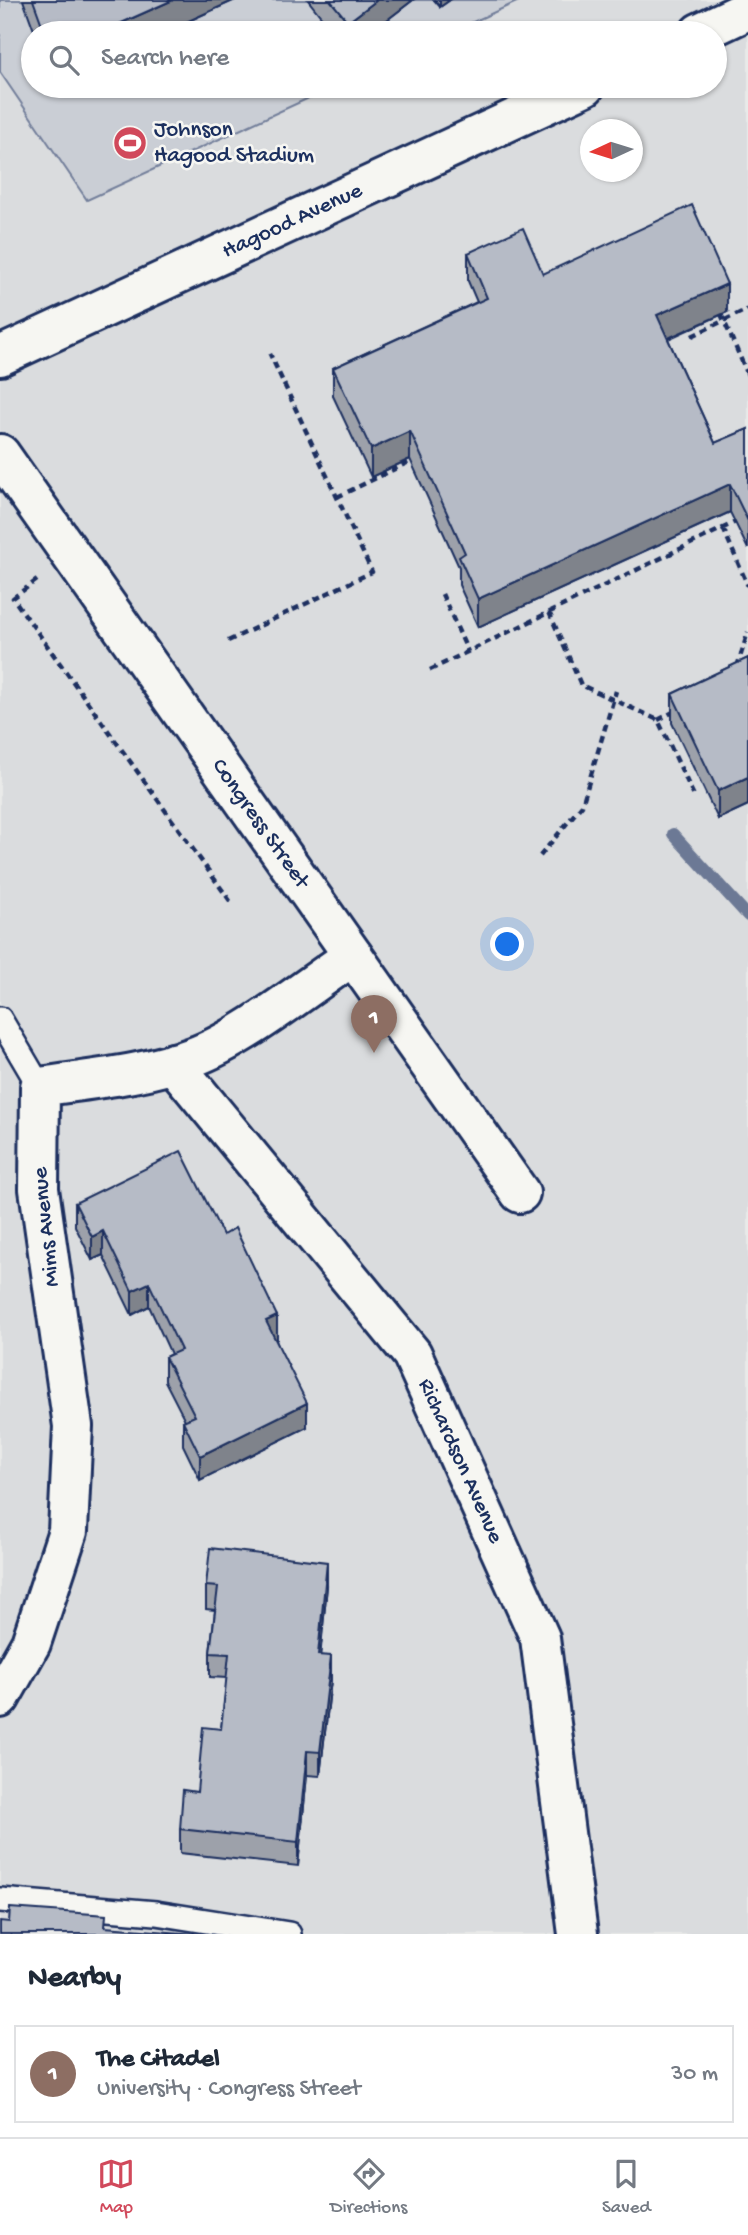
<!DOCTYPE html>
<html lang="en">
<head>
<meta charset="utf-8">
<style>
  body { margin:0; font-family:"Gochi Hand",sans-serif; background:#f2f2f3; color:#1f2937 }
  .compass { position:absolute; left:580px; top:119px; width:63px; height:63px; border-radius:50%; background:#fff; box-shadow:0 2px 5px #0004; rotate:266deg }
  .you { position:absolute; left:508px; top:945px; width:24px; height:24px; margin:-18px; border:5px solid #fff; border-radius:50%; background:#1a73e8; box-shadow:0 0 0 10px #1a73e833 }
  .badge { display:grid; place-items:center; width:46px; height:46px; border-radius:50%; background:#d1495b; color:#fff; font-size:23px; font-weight:700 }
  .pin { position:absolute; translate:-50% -58px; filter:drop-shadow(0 2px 4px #0008) }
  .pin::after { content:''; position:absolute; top:37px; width:24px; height:21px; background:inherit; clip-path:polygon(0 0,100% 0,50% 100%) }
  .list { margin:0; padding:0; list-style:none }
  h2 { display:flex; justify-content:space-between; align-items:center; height:91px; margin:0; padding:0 28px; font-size:30px }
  h2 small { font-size:23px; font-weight:400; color:#747a83 }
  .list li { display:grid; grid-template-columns:46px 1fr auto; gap:21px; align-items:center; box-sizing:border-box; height:98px; margin:0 14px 14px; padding:0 14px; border:2px solid #e0e1e3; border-radius:0px }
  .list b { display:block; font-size:26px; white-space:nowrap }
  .list p { margin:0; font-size:23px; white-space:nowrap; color:#747a83 }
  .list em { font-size:23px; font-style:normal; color:#747a83 }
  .icon { flex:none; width:38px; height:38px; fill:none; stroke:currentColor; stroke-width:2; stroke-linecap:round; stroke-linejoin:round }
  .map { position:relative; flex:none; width:748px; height:1934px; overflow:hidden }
  .search { position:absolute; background:#fff; box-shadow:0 2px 5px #0004; left:21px; right:21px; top:21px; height:77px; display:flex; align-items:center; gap:18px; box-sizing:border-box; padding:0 24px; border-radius:38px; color:#747a83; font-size:26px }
  .sheet { height:203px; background:#fff }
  nav { display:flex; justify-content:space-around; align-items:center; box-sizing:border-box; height:98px; border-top:2px solid #e0e1e3; background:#fff; font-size:19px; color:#747a83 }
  nav a { display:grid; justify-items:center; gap:4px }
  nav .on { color:#d1495b }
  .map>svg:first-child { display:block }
  .built { fill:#dadcde; fill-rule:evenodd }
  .park { fill:#caced5; stroke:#727e9a; stroke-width:2 }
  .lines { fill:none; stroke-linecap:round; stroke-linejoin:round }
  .stream { stroke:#6c7995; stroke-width:12 }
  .lane-casing { stroke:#1b2f5e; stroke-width:28 }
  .street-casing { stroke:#1b2f5e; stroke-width:44 }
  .secondary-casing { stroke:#1b2f5e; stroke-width:44 }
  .path { stroke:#1b2f5e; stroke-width:4.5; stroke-dasharray:7 5; stroke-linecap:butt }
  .lane { stroke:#f6f6f2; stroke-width:23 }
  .street { stroke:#f6f6f2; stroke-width:38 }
  .secondary { stroke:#f6f6f2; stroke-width:38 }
  .wall { fill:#9da1aa; stroke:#1b2f5e; stroke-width:2 }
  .shaded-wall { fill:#7f838b; stroke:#1b2f5e; stroke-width:2 }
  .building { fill:#b6bbc6; stroke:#1b2f5e; stroke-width:2 }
  .labels { text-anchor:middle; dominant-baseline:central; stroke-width:5; stroke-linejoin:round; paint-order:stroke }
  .poi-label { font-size:23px; fill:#1b2f5e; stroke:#f6f6f2; text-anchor:start }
  .street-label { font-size:23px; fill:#1b2f5e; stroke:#f6f6f2 }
</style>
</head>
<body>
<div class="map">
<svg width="748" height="1934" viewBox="0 0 748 1934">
  <rect width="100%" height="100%" fill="#e9eae9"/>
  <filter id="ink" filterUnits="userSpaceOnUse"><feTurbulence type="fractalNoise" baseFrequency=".0143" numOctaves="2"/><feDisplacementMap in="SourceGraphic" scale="14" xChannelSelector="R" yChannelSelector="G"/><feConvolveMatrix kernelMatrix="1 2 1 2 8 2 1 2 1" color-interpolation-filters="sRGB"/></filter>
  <g filter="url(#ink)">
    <!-- built -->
    <path class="built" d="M0,0H748V1934H0ZM33,33H715V86H33ZM590,130H632V172H590Z"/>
    <!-- park -->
    <path class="park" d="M0,0H521L449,33H33V86H335L87,200L0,72Z"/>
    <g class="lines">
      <!-- stream -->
      <path class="stream" d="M673,834L748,916"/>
      <!-- lane casing -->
      <g class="lane-casing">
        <path id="lane" d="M0,1019L40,1087
          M0,1900L156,1913L289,1934"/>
      </g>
      <!-- street casing -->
      <g class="street-casing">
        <g id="street">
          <path id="s1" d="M0,454L520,1193"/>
          <path id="s2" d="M173,1063L412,1354L540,1638L578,1934"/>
          <path d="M0,1698L31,1643L68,1531L73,1426L39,1189L40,1087C91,1079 144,1075 193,1057C243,1039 308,986 353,956"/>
        </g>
      </g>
      <!-- secondary casing -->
      <g class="secondary-casing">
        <g id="secondary">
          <path d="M699,33L748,10"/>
          <path id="s3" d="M0,356L585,86"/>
        </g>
      </g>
      <!-- path -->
      <path class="path" d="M721,314L748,375
        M692,336L748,309
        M337,497L411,461
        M723,528L748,586
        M37,580L13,598L233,905
        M442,594L468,652
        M549,612L581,685L658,720L694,796
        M228,641L372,572L270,354
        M737,667L748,632
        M430,670L748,516
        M658,720L675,711
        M540,856L582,805L616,691"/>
      <!-- lane -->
      <use href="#lane" class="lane"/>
      <!-- street -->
      <use href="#street" class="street"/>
      <!-- secondary -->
      <use href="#secondary" class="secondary"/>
    </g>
    <!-- wall -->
    <path class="wall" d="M23,0H235L162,33H35Z
      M308,0H413L370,33H334Z
      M434,0H450L440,7Z
      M468,253L543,274L727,312L668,339L715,443L748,429V549L730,512L478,627L459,585V567L410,459L371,477L333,396V368L477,302L468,281Z
      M748,658V805L718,819L672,723V694Z
      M75,1203L223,1235L277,1339L276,1340L307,1427L200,1480L183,1445V1421L185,1420L165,1381V1357L171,1354L149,1306L132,1315L103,1255L92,1260L75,1226Z
      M206,1586H327L320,1655L331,1680L320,1776L307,1775L298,1866L180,1853V1829L197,1792L221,1729L227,1678L210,1677V1653L215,1610L206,1609Z"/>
    <!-- shaded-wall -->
    <path class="shaded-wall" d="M173,0H235L162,33H99Z
      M377,0H413L370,33H348V22Z
      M440,0H450L440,7Z
      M727,284V312L657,343V315Z
      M410,431V459L371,477V449Z
      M730,484V512L478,627V599Z
      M748,777V805L718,819V791Z
      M103,1231V1255L92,1260V1237Z
      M149,1283V1306L132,1315V1291Z
      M277,1316V1339L266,1345V1321Z
      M307,1403V1427L200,1480V1456Z
      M327,1562V1586L318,1679V1655Z
      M331,1656V1680L320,1776V1752Z
      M307,1751V1775L298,1866V1842Z"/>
    <!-- building -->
    <path class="building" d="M33,0H173L99,33H45Z
      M330,0H377L348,22Z
      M692,205L727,284L657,315L715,443L748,429V521L730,484L478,599L459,557L465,553L410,431L371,449L333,368L487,298L468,253L523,228L543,274Z
      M748,658V777L718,791L672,694Z
      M181,1151L223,1235L235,1228L277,1316L266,1321L307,1403L200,1456L183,1421L195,1416L165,1357L181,1350L149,1283L132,1291L103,1231L92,1237L75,1203Z
      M210,1548L327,1562L318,1655L331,1656L320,1752L307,1751L298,1842L180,1829L183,1790L197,1792L203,1727L221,1729L229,1654L210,1653L218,1587L206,1586Z
      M10,1908L106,1915L105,1927L195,1934H0V1921L9,1922Z"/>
  </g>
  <!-- icons -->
  <defs>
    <g id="stadium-disc" transform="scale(1.75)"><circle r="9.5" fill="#d1495b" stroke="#f6f6f2"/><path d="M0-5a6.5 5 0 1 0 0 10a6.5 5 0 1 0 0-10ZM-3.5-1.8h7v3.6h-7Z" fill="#fff"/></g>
  </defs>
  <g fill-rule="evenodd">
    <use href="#stadium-disc" x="130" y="143"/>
  </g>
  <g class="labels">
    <!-- poi labels -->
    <g class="poi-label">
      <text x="154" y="130">Johnson<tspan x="154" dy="26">Hagood Stadium</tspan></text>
    </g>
    <!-- street labels -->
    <g class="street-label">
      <text stroke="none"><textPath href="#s3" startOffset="322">Hagood Avenue</textPath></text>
      <text stroke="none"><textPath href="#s1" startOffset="452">Congress Street</textPath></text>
      <text transform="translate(47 1227) rotate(-96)">Mims Avenue</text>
      <text stroke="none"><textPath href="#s2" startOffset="494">Richardson Avenue</textPath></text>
    </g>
  </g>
</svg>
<svg class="compass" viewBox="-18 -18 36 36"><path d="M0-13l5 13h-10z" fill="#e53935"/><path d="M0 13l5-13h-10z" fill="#747a83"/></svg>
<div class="you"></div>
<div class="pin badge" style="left:374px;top:1053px;background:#8d6e63">1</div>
<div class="search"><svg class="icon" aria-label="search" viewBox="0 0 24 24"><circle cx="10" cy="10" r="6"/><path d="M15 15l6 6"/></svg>Search here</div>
</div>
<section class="sheet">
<h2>Nearby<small></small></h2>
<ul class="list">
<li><span class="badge" style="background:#8d6e63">1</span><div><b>The Citadel</b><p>University · Congress Street</p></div><em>30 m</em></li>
</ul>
</section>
<nav>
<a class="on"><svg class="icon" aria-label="map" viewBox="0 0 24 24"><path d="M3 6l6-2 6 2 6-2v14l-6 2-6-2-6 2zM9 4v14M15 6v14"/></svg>Map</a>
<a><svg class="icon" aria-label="directions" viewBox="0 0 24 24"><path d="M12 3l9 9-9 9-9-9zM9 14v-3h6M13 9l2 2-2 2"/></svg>Directions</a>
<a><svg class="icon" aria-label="saved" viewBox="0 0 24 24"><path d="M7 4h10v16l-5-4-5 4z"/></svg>Saved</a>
</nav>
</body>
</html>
